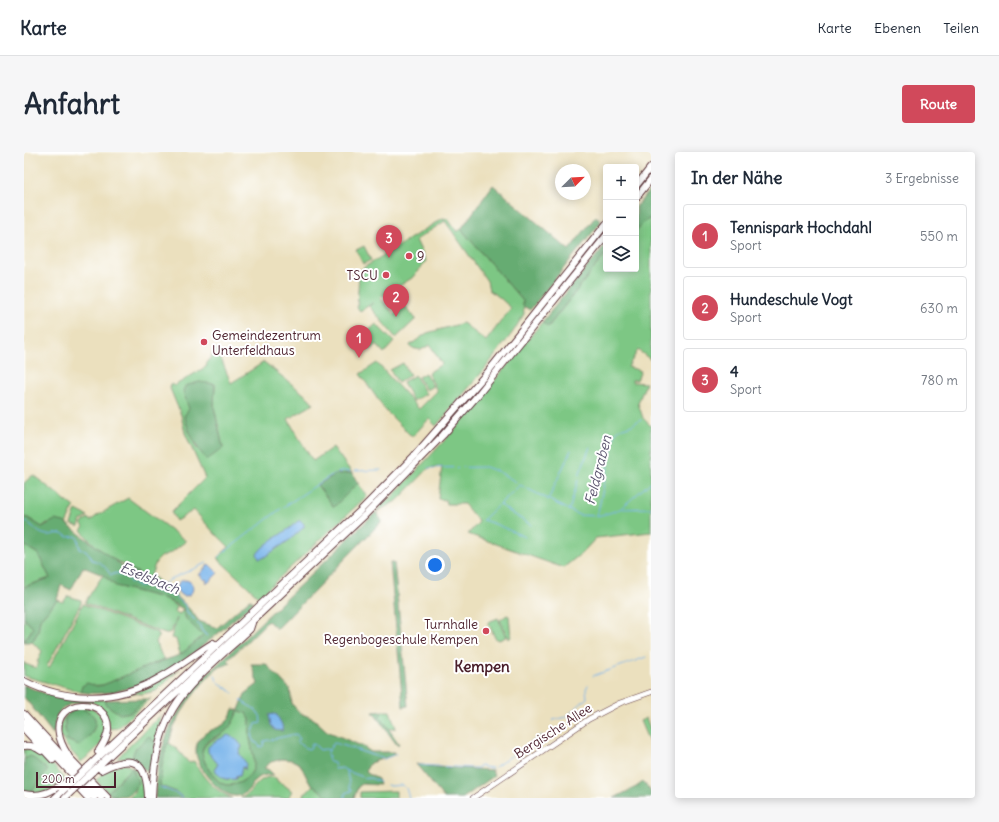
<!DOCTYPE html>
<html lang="de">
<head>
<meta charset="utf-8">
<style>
  body { margin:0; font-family:Delius,sans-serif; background:#f6f6f7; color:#1f2937 }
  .controls { position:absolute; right:12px; top:12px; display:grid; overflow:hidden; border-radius:4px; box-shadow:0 2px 10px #0003 }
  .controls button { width:36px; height:36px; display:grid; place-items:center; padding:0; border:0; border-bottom:1px solid #e0e1e3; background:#fff; color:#1f2937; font:20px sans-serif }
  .compass { position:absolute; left:531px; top:12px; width:36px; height:36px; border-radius:50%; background:#fff; box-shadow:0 2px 10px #0003; rotate:66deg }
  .scale { position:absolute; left:12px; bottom:10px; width:80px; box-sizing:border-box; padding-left:4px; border:2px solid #4a1f2b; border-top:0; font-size:11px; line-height:14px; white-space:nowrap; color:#4a1f2b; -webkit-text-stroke:3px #fff; paint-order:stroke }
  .you { position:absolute; left:411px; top:413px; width:14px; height:14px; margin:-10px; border:3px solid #fff; border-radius:50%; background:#1a73e8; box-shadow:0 0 0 6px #1a73e833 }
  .badge { display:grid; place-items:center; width:26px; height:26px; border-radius:50%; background:#d1495b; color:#fff; font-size:13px; font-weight:700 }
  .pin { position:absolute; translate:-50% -33px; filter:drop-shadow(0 1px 2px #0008) }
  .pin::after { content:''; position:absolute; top:21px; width:14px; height:12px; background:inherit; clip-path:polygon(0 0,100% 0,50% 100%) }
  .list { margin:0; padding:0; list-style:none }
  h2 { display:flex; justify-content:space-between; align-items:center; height:52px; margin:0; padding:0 16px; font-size:17px }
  h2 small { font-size:13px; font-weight:400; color:#747a83 }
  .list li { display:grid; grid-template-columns:26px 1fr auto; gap:12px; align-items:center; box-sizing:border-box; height:64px; margin:0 8px 8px; padding:0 8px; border:1px solid #e0e1e3; border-radius:4px }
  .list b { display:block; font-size:15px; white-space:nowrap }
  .list p { margin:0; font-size:13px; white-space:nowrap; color:#747a83 }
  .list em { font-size:13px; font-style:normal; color:#747a83 }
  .icon { flex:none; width:22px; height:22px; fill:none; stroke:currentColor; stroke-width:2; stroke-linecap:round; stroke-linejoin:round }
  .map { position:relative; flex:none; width:627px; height:646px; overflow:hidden; border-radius:4px }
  header { display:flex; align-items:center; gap:24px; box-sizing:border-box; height:56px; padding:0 20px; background:#fff; border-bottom:1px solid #e0e1e3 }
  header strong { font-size:19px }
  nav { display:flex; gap:22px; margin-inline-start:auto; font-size:14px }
  .intro { display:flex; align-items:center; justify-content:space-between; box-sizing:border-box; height:96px; padding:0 24px }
  h1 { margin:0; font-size:28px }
  .button { padding:10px 18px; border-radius:4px; background:#d1495b; color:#fff; font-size:14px; font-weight:700 }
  main { display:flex; gap:24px; padding:0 24px }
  aside { flex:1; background:#fff; border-radius:4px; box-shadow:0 2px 10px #0003 }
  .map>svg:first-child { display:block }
  .green { fill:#7dc784; stroke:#647358; fill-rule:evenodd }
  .forest { fill:#66ac72; stroke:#58664e; fill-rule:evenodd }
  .water { fill:#7ab5eb; stroke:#626a8b }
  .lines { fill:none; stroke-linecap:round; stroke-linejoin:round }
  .stream { stroke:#7ab5eb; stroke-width:1 }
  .major-casing { stroke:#623c41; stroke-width:6 }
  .highway-casing { stroke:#623c41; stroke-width:8 }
  .major { stroke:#fff; stroke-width:5 }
  .highway { stroke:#fff; stroke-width:6 }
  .highway-bridge-casing { stroke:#623c41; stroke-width:8; stroke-linecap:butt }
  .highway-bridge { stroke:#fff; stroke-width:6 }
  .poi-dot { fill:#d1495b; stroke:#fff; stroke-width:1.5 }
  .labels { text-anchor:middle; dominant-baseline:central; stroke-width:4; stroke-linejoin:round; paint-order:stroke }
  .poi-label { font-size:13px; fill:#4a1f2b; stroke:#fff; text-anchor:start }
  .street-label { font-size:13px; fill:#4a1f2b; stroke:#fff }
  .water-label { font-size:14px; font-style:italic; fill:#5b546e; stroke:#fff }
  .quarter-label { font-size:15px; font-weight:bold; fill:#4a1f2b; stroke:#fff }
</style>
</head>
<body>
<header>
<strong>Karte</strong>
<nav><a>Karte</a><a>Ebenen</a><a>Teilen</a></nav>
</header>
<div class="intro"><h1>Anfahrt</h1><a class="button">Route</a></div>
<main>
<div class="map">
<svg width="627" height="646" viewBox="0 0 627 646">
  <rect width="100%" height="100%" fill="#fff"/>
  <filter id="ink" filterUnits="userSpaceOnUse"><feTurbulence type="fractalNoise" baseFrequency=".025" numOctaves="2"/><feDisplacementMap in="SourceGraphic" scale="8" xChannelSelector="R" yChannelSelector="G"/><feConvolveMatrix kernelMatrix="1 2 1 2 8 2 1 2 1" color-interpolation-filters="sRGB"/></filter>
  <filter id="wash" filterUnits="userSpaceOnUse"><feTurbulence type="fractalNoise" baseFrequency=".012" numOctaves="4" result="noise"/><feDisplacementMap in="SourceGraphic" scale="16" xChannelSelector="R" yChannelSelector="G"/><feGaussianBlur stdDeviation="0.9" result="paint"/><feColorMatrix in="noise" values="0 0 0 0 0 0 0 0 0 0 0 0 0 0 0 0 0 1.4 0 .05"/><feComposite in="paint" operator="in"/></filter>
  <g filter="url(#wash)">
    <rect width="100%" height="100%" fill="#ebe0be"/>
    <!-- green -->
    <path class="green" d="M419,66L424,67L433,80L437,77L499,149L500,162L489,180L460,218L412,274L405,267L388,285L362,259L336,222L353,211L395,257L413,239L404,221L418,212L406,193L397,198L387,196L386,193L403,181L439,171L462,189L487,156L475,145L465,138L463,129L421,69L392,88L402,109L388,126L356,146L370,162L380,153L392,167L372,186L345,154L349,151L336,159L333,155L335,121L339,116Z
      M627,66V208L614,198L604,215L617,219L613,228H608V230L622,231L614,251L619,266L627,274V380L572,386L558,401L539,416L537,415L444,382L455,370L440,352H423L422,348L414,347L418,314L405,316L374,348L352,360L360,350L367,346L432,276L518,170L524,175L582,101V117H612V79L623,68Z
      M340,94L347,108L339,112L332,98Z
      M352,172L370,190L360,201L352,192L346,198L336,187Z
      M193,197L207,231L240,210L285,246L290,252L264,267L276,288L289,309L309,295L328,321L312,322L294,333L310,355L334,331L343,344L235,445L193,406L205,395L193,383H192L170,358L152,369L147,360L181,326L161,281L157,263L145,234L148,232L150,234L183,214L182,211L187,205L190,198ZM191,232L190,255L199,296L173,297L167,285L160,264Z
      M379,211L386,223L374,231L366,218Z
      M401,221L409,234L402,238L394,225Z
      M391,223L402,242L389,249L379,230Z
      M9,323L50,355L42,372L40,370L23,371L18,375L4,366L0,365V331Z
      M104,346L162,389L148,400L137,405L132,410L126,426C101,415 74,401 57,378L60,375L57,372L64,366L66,369L74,363Z
      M52,358L64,364L59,368H57L55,375L47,372Z
      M0,393L14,402L26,426L0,435Z
      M79,423L92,434L142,447L153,455L151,460L156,462L159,457L162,467L179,484L156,503L152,487L147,486L153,466L147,480L141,482L61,451V450Z
      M44,444L57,448V451L23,514L25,516L59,452L132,480L135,485L132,490L137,502L141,507L79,533L58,534L56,540L0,524V510L1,512L12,516L15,511L13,510L18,499L8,490L14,480L16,467L33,448L39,450Z
      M483,463L485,464L487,485L485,487L484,484H483L476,468Z
      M0,466L9,476L0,489Z
      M474,466L482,485L475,488L471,486L464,470Z
      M156,517L132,539L118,542L106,541L123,536Z
      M127,546L94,576L86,577C83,569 81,557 72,552C68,550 64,551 61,547L83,548L81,552L107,560L122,547Z
      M55,554C59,554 64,554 67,556C81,562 86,581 76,593C71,599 63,605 57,610C51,603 42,595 38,587C31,572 42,559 55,554ZM55,554C59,558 65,559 69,563C77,574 63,587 56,594L43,588L41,576V566Z
      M214,559L222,561L226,567C226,573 225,580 226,586C228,604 238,617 217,630C213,632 204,634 199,632C190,628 175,606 179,597C182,589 190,588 195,584C204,577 210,569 214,559ZM196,587L218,594L215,602L221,612L220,617V615H218L216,624H212V627C200,628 196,627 191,617L194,612L187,603L190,590Z
      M359,559H366L372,576L365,577L355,564Z
      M137,563L132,592L125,584L107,608L93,606Z
      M622,566L627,579V590H625L616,569Z
      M145,591L152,596L165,611L170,609C179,626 190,638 208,646H159L152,640L136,634L138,613L143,592Z
      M0,597C18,596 30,615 41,627L24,640L12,643L2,640Z
      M100,612C122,619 120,625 121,646H104L110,640L114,630L108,615L83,641L96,646H89L72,628L84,617Z
      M245,625L252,626L254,630L259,632L268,639L264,646H217C229,641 232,627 245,625Z
      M289,633L306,646H280L278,645Z
      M372,639V646H336V640Z"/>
    <!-- forest -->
    <path class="forest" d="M469,33L545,98L572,64L577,70L506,158L499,154V149L437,77Z
      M627,36V66L623,68L612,79V55Z
      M582,92V101L524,175L518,170Z
      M175,230L191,232L190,255L199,296L183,308C170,293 166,282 160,264L165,257L159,239L161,234Z
      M328,321L334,331L310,355L293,333L312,322Z
      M352,360L358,369L253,477L244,469L204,508L207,511L193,516L178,532L163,551L150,574L145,591L143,592L138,613L136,634L152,640L159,646H131C132,597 147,566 176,529Z
      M0,365L4,366L18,375L31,368L40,370L98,414L126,426L130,425C147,439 162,451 175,469L193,476L224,449L225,447L230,450C213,464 198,479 181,492C148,519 100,548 56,540L58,534L63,531L73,534L79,533L129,512L156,503L179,484L162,467L159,457L142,447L92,434L79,423L59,415L47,438L37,433L33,448L16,467L14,480L8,490H0L9,476L0,466V435L26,426L14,402L0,393Z
      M366,410H370L384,554L379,555Z
      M227,512H242L266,537L268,552L276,561L290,567L303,579L340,595L347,600H370V603L346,611L342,618L343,621L354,627L356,633L338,632L334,635L330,646H306L285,630L276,612L268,608L258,607L247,610L240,616L245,618L250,623C225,620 231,643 212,644C194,644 166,609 173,592C181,574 195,580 204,568C206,565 208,560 209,557L215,558L221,542L234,532ZM214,559L222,561L226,567C226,573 225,580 226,586C228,604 238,617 217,630C213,632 204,634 199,632C190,628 175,606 179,596C183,586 196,585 203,578C208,573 211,566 214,559Z
      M0,533C19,542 40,548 61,547L63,550C49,550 34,554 31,570C30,574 31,578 29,582L0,545Z
      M122,547L107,560L96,562L81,552L83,548Z
      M55,554C59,558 65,559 69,563C77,574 63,587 56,594L43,588L41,576V566Z
      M359,559L356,564L375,592L373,593L349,560Z
      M125,584L132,592L126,627L124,620L107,608L111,597Z
      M7,604L24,618L8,639L2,640L0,639V607Z
      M392,612L411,615L468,618L470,624L439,646H420Z
      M108,615L114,630C107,646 100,646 83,641Z
      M619,630L627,639V646H590L612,635Z"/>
    <!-- water -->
    <path class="water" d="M274,369H277L280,372V375L267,387L239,406L235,407L233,402C243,388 261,382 274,369Z
      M185,412L194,421L184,431L182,430L183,428L182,427L181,428L178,426V423L177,424L175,423Z
      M153 436a8 8 0 1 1 16 0a8 8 0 1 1-16 0Z
      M250,562L253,563C255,569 260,572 258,579L251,578L247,573L245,563Z
      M204,583L212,587L218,594L215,601L222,611L221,618L220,615H218L216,624H212V627C200,628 196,627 191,617L194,612L184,600V595L190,590Z"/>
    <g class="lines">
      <!-- stream -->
      <path class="stream" d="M404,316L462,315L475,320L492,330
        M330,319L357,318
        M555,323L566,295
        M524,348L547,298
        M476,352L483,358L507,373
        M598,357L627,356
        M545,359L554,328
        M573,364L591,282C594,276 600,276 605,274C610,273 612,269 617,268
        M459,368L496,333L555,363L573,364L585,361L596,357L627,330
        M459,368L471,372L501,385
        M0,369C9,372 12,380 19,382C30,386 31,377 44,385L52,384L54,387L56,397C63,399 66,401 68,408C78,410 81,415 87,423L93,421L104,426L107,431L114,434L120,433L125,434L129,438L151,444L161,453L163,460L175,472L178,479L183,484
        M194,405L255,358L306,324L319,319L326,320
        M130,438L149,426L183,411
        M191,523L193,529L209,541
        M569,524L622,505
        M217,548C221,553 227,554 232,558C233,560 234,562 236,563L237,571L232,572L228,582L230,590L233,591L236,595L239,594L240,589L272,582L276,587L273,589L279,595L285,597L287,595V593L290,592L296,598L301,597L305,598L303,603L305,604L304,607L306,610L310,611L311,617L318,616L323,619L339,625L341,627L346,626L356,630
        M529,569V568L542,565L563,546L562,537L564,533
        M305,598L310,591L318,593L360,607L372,602
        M394,613L453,616L458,613L460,615L468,616
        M471,615L518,583
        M363,633L367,634L378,633L382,636L385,646
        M136,635L154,642L158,646
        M321,646V641L327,639V637L325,636C326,629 323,625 323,619"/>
    </g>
  </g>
  <g filter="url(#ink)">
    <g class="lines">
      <!-- major casing -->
      <g class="major-casing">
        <path id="major" d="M449,646L565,567L596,551L627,540"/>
      </g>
      <!-- highway casing -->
      <g class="highway-casing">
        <path id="highway" d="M612,34L627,15
          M612,46L627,27
          M0,529C43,551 94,550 135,526C154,516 171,502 189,491
          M0,562L77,646
          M0,570L70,646
          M0,577L29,608
          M0,594C6,593 12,595 17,599
          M42,602L84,646
          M45,605C41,598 36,591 35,582C28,545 86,543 84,578C83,587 78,593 74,600
          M64,615L336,359L390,304L463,221L582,72
          M77,618C110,601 123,609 124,646
          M68,620L341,363L419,283L453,244L582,84
          M53,634L64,646
          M0,642C17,646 28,639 42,630
          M31,646L45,633
          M41,646L49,638
          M128,646C129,617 134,583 149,557C166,528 201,501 226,477L228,471"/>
      </g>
      <!-- major -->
      <use href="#major" class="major"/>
      <!-- highway -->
      <use href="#highway" class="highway"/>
      <!-- highway-bridge casing -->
      <g class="highway-bridge-casing">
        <path id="highway-bridge" d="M45,633L64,615
          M49,638L68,620"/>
      </g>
      <!-- highway-bridge -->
      <use href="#highway-bridge" class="highway-bridge"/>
    </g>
  </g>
  <!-- markers -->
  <g class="poi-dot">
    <circle cx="385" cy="104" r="4"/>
    <circle cx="362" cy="123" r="4"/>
    <circle cx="180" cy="190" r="4"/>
    <circle cx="462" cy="479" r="4"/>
  </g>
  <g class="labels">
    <!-- poi labels -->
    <g class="poi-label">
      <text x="393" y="104">9</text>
      <text x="354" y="123" text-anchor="end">TSCU</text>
      <text x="188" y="183">Gemeindezentrum<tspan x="188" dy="15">Unterfeldhaus</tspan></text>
      <text x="454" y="472" text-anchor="end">Turnhalle<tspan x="454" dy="15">Regenbogeschule Kempen</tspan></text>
    </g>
    <!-- street labels -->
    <g class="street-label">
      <text transform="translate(529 579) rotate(-33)">Bergische Allee</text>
    </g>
    <!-- water labels -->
    <g class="water-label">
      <text transform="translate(574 318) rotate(-76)">Feldgraben</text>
      <text transform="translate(126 426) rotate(22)">Eselsbach</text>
    </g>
    <!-- quarter labels -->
    <g class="quarter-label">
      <text x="458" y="514">Kempen</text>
    </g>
  </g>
</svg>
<div class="controls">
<button>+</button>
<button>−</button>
<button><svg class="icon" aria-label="layers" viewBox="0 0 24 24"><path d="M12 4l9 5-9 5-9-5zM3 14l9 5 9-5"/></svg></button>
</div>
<svg class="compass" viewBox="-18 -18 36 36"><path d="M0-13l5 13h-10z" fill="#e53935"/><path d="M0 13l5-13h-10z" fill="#747a83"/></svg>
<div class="scale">200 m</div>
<div class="you"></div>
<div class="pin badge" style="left:335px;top:206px">1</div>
<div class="pin badge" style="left:372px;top:165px">2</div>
<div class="pin badge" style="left:365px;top:106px">3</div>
</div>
<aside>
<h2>In der Nähe<small>3 Ergebnisse</small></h2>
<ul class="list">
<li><span class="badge">1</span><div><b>Tennispark Hochdahl</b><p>Sport</p></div><em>550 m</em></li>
<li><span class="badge">2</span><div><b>Hundeschule Vogt</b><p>Sport</p></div><em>630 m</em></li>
<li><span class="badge">3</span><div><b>4</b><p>Sport</p></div><em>780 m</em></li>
</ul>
</aside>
</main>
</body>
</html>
